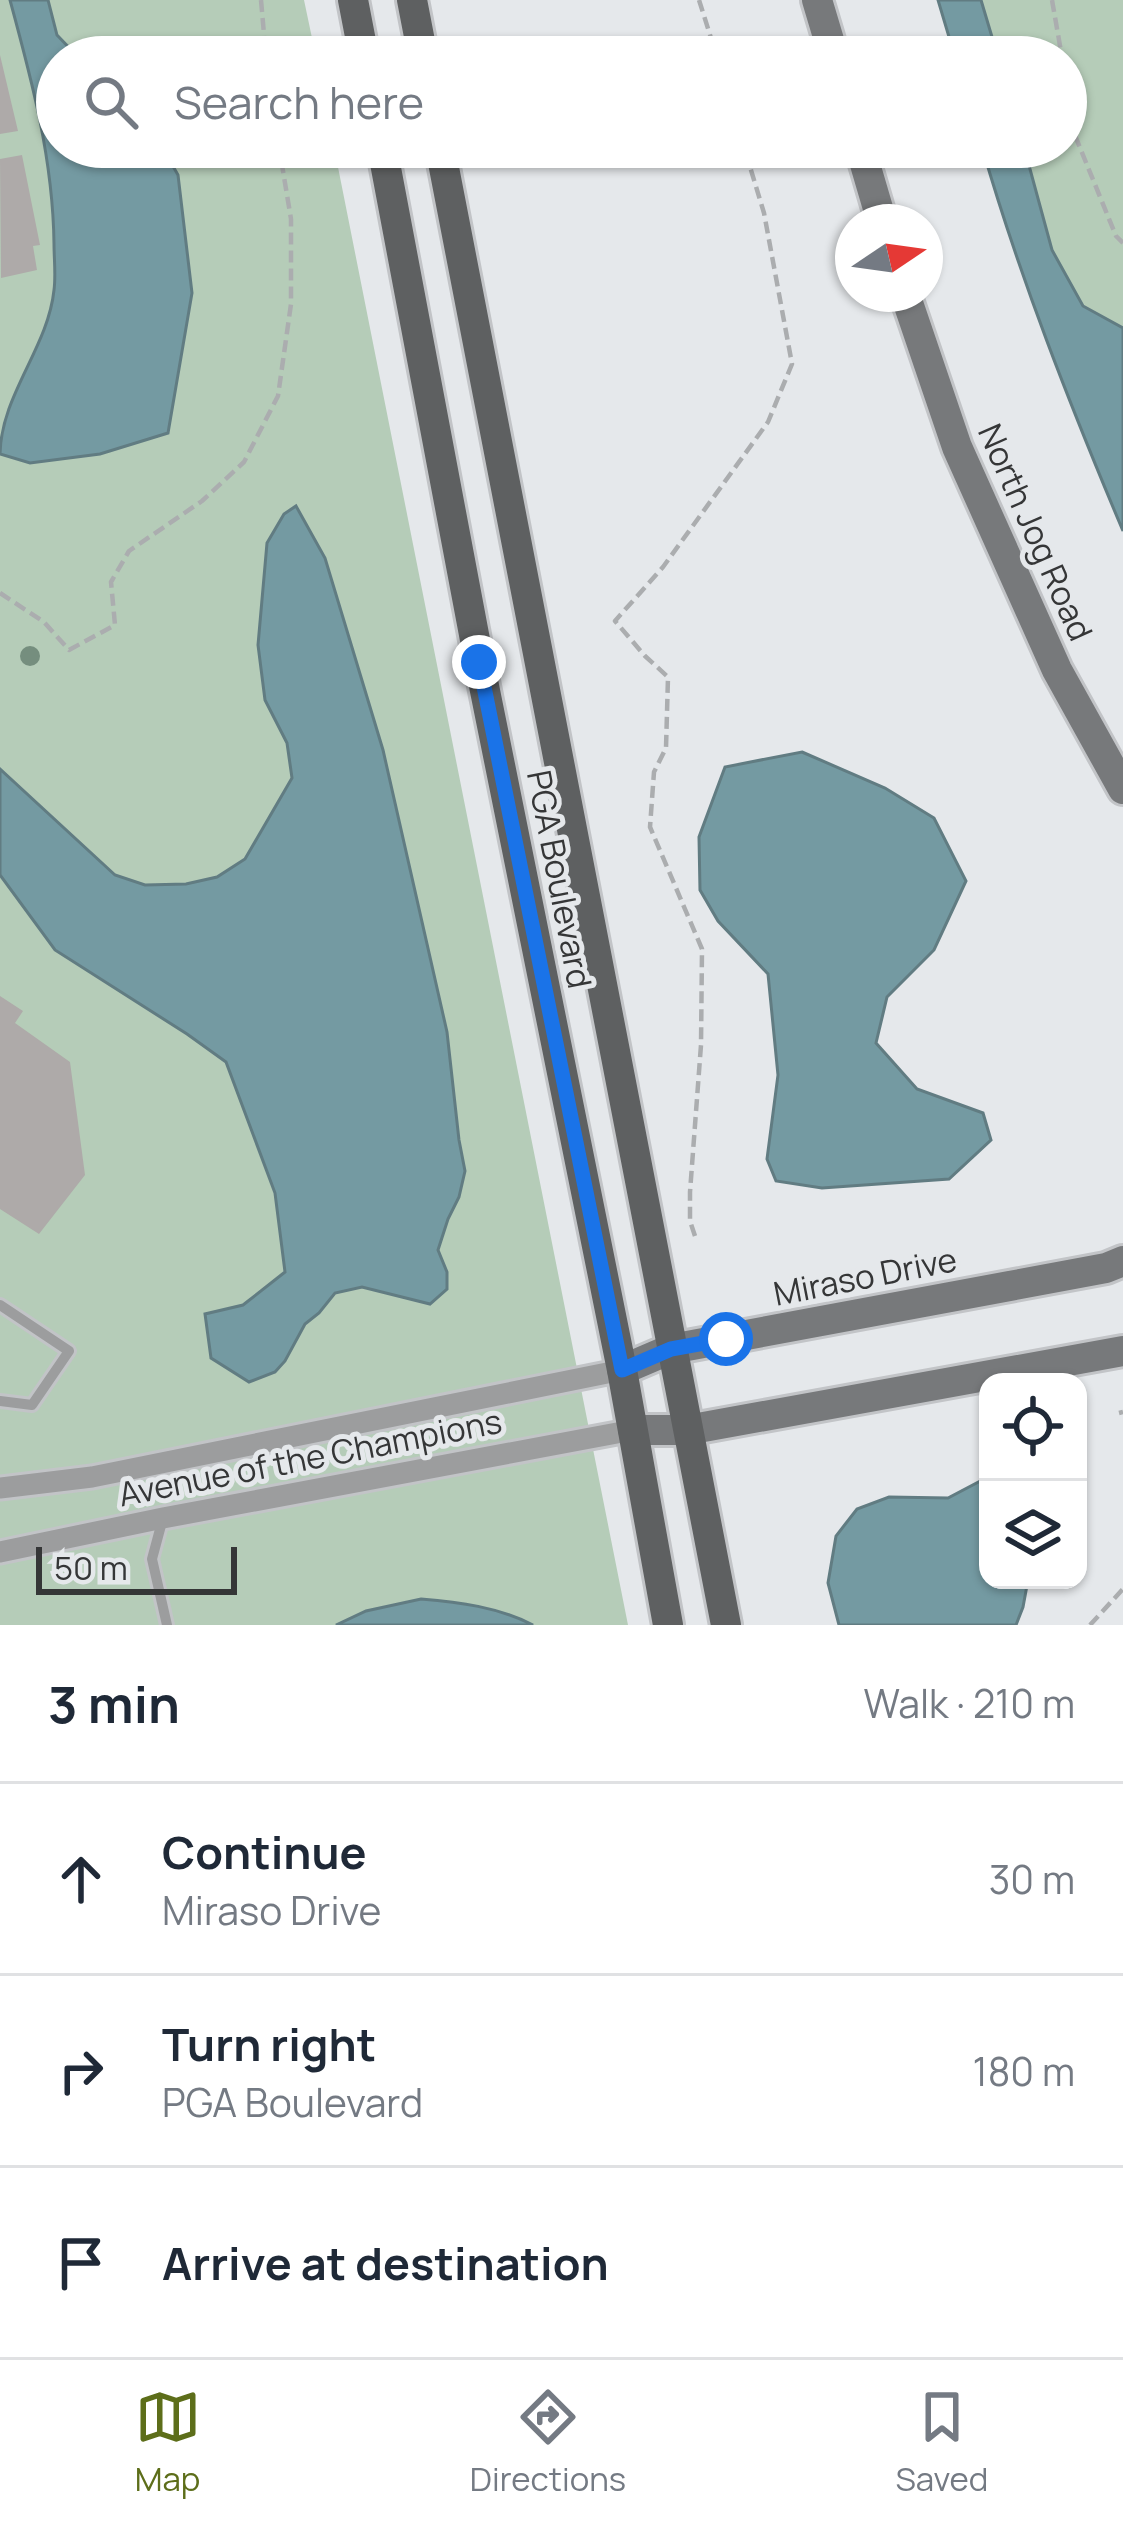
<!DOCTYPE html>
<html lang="en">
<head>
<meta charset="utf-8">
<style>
  body { margin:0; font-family:Manrope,sans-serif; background:#f2f2f3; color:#1f2937 }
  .controls { position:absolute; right:36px; bottom:36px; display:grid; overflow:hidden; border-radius:24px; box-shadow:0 3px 9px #0004 }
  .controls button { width:108px; height:108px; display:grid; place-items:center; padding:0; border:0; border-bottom:3px solid #e0e1e3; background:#fff; color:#1f2937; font:60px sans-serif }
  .compass { position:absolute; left:835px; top:204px; width:108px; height:108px; border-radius:50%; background:#fff; box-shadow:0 3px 9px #0004; rotate:77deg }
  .scale { position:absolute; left:36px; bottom:30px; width:201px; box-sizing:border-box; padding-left:12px; border:6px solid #353637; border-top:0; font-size:33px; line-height:42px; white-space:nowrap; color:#353637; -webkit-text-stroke:9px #e5e8eb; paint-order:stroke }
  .stop { position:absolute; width:36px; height:36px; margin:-27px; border:9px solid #1a73e8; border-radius:50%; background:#fff }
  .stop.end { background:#1a73e8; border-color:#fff; box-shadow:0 3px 12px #0008 }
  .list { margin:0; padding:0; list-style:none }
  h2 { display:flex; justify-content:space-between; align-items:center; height:156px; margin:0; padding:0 48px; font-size:51px }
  h2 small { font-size:39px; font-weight:400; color:#747a83 }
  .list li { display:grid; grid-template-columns:78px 1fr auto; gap:36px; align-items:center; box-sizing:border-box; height:192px; padding:0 48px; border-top:3px solid #e0e1e3 }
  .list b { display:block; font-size:45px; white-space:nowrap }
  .list p { margin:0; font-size:39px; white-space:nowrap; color:#747a83 }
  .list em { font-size:39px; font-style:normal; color:#747a83 }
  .icon { flex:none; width:66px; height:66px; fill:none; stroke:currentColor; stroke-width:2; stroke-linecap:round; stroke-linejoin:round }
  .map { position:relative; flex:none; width:1123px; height:1625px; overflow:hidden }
  .search { position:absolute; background:#fff; box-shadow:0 3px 9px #0004; left:36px; right:36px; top:36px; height:132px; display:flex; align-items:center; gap:30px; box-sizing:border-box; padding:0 42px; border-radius:66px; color:#747a83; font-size:45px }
  .sheet { height:732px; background:#fff }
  nav { display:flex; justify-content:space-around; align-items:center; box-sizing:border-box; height:168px; border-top:3px solid #e0e1e3; background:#fff; font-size:33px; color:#747a83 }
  nav a { display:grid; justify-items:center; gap:6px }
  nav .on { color:#5d6e1a }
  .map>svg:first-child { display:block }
  .green { fill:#b5ccb8 }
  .water { fill:#749aa2; stroke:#617c82; stroke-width:3 }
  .building { fill:#aeaaa9 }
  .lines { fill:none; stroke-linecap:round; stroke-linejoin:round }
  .lane-casing { stroke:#c2c4c7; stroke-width:16 }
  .street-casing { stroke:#c2c4c7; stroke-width:27 }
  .secondary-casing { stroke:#c2c4c7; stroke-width:36 }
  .primary-casing { stroke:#c2c4c7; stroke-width:36 }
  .path { stroke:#abadaf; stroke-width:4.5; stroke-dasharray:12 6; stroke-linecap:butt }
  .lane { stroke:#9c9d9e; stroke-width:10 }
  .street { stroke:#9c9d9e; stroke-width:21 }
  .secondary { stroke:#77797b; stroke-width:30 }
  .primary { stroke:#5e6061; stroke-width:30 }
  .tree { fill:#758e7e }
  .route { stroke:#1a73e8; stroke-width:15 }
  .labels { text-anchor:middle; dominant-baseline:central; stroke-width:10; stroke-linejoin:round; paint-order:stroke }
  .street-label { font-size:33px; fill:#353637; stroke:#e5e8eb }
</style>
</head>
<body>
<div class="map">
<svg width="1123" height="1625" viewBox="0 0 1123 1625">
  <rect width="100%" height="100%" fill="#e5e8eb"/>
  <!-- green -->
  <path class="green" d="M0,0H304L316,57H57V147H334L628,1625H0Z
    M969,0H1123V385L1067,342L1011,147H1066V57H986Z"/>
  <!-- water -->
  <path class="water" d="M10,0H48L57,35L78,57H57V147H162L178,175L192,293L168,433L100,454L30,463L0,454C1,395 48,348 54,290C56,275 54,259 54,244C53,159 32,81 10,0Z
    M938,0H981L998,57H955Z
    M982,147H1024L1052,250L1083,306L1123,328V531C1070,405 1020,278 982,147Z
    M296,506L325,558L383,750L447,1032L459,1140L465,1171L459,1197L448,1219L438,1250L447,1272V1289L430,1304L362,1287L335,1293L319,1313L305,1324L285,1361L275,1372L249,1382L211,1358L205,1314L243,1305L285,1272L275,1193L226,1062L187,1034L55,950L0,875V769L115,875L145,885L186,884L217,877L245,859L292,778L287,743L265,700L258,645L267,543L284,514Z
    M802,752L885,788L934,818L966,881L934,950L887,997L876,1043L917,1089L983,1113L991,1140L949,1179L822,1188L776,1181L767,1159L778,1075L768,974L718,921L700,890L699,837L725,767Z
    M988,1477V1580H1028L1023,1607L1016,1625H839L828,1583L836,1536L857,1509L889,1497L948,1498Z
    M421,1599C459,1602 498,1607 533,1625H336L366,1611Z"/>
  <!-- building -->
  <path class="building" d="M0,55L18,131L0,134Z
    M22,155L40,245L33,246L37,270L1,278L0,159Z
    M0,996L23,1011L15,1023L70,1062L85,1175L39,1234L0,1209Z"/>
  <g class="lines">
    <!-- lane casing -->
    <g class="lane-casing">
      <path id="lane" d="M0,1305L69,1351L32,1405L0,1401
        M163,1518L152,1559L167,1625"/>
    </g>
    <!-- street casing -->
    <g class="street-casing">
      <path id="street" d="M0,1488L92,1477L622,1370
        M0,1552L163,1518L633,1430"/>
    </g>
    <!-- secondary casing -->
    <g class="secondary-casing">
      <path id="secondary" d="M817,0L834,57
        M860,147L882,222
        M905,294L957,447L1057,670L1123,789
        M622,1370L671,1349L1106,1268L1123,1261
        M633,1430H687L1123,1351"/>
    </g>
    <!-- primary casing -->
    <g class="primary-casing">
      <path id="primary" d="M353,0L364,57
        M412,0L423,57
        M382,147L479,661L622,1370L668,1625
        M440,147L726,1625"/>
    </g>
    <!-- path -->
    <path class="path" d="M261,0L266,57
      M699,0L717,57
      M1052,0L1062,57
      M1066,82L1074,133L1116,236L1123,243
      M0,593L44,622L69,650L115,625L111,582L129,551L202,501L244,462L278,396L291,304V219L279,147
      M695,1236L690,1221V1192L701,1045L702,949L650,827L654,772L666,748L668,677L645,656L615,621L663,567L768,422L792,364L764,213L744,147
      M1119,1413L1123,1412
      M1090,1625L1123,1589"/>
    <!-- lane -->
    <use href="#lane" class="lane"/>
    <!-- street -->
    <use href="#street" class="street"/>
    <!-- secondary -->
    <use href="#secondary" class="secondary"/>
    <!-- primary -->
    <use href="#primary" class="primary"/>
  </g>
  <!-- trees -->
  <circle class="tree" cx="30" cy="656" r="10"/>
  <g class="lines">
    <!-- route -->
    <path class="route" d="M479,662L622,1370L671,1349L726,1339"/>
  </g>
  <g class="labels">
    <!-- street labels -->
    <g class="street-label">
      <text transform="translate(1036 532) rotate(66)">North Jog Road</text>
      <text transform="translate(560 879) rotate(79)">PGA Boulevard</text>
      <text transform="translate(865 1276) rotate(-11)">Miraso Drive</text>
      <text transform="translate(310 1457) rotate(-11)">Avenue of the Champions</text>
    </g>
  </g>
</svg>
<div class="controls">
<button><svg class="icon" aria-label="locate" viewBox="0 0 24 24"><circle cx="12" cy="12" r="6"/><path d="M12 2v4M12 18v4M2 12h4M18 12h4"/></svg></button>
<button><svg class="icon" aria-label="layers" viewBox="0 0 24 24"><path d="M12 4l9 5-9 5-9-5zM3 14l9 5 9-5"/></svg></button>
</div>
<svg class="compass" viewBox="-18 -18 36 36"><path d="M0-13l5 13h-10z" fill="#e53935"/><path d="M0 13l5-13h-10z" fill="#747a83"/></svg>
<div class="scale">50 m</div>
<div class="stop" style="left:726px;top:1339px"></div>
<div class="stop end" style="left:479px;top:662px"></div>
<div class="search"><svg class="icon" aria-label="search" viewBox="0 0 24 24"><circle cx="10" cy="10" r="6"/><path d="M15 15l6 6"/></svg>Search here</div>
</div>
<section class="sheet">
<h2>3 min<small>Walk · 210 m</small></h2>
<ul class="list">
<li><svg class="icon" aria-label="ahead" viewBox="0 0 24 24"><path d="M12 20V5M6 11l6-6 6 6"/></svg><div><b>Continue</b><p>Miraso Drive</p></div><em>30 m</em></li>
<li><svg class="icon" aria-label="right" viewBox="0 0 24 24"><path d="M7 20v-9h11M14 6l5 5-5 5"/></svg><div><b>Turn right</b><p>PGA Boulevard</p></div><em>180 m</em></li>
<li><svg class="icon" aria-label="arrive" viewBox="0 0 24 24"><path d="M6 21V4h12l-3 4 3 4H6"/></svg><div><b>Arrive at destination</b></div></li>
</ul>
</section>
<nav>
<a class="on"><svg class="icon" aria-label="map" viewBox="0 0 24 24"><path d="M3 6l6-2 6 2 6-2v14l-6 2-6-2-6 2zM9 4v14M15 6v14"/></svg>Map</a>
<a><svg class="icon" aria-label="directions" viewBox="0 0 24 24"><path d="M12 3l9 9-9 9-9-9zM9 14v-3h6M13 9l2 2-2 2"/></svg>Directions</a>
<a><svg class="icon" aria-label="saved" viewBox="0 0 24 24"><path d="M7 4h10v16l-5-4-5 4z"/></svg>Saved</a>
</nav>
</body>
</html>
